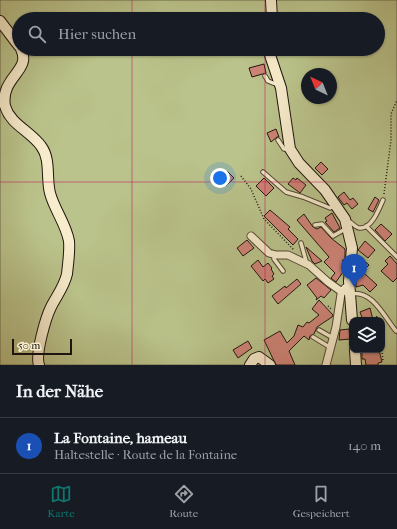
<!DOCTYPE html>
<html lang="de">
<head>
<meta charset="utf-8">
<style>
  body { margin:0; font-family:"IM FELL French Canon",serif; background:#20242c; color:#f1f3f6 }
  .controls { position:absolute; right:12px; bottom:12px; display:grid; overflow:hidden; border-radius:8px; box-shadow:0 1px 3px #0004 }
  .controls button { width:36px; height:36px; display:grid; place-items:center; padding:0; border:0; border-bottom:1px solid #363941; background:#171b24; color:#f1f3f6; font:20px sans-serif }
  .compass { position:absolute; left:301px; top:68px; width:36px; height:36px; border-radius:50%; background:#171b24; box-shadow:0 1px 3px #0004; rotate:317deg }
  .scale { position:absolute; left:12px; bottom:10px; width:60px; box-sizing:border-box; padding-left:4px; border:2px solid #1e150e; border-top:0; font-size:11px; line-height:14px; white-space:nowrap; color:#1e150e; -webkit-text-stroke:3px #f7eccc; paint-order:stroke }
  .you { position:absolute; left:220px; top:178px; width:14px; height:14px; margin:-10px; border:3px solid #fff; border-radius:50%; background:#1a73e8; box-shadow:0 0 0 6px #1a73e833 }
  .badge { display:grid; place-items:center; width:26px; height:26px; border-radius:50%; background:#0f766e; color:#fff; font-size:13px; font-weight:700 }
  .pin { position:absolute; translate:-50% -33px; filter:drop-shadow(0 1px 2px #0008) }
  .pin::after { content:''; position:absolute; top:21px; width:14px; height:12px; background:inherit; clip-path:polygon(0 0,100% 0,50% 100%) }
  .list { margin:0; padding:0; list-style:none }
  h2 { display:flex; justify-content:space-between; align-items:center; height:52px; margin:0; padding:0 16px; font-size:17px }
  h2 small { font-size:13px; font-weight:400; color:#9ea1a6 }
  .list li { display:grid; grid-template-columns:26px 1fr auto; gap:12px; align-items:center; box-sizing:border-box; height:56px; padding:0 16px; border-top:1px solid #363941 }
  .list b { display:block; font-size:15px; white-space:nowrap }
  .list p { margin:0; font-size:13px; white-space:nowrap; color:#9ea1a6 }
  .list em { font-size:13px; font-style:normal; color:#9ea1a6 }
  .icon { flex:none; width:22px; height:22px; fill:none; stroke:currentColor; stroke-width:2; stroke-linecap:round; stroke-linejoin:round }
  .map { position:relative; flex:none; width:397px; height:365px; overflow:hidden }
  .search { position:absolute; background:#171b24; box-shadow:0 1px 3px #0004; left:12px; right:12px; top:12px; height:44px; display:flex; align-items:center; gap:10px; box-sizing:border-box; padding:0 14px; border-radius:22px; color:#9ea1a6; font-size:15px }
  .sheet { height:108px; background:#171b24 }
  nav { display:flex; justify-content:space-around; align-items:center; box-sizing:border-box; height:56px; border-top:1px solid #363941; background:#171b24; font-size:11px; color:#9ea1a6 }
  nav a { display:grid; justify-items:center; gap:2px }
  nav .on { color:#0f766e }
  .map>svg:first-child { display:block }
  .green { fill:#bac38b; stroke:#6c6c4c; fill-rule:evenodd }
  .building { fill:#ce8377; stroke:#1e150e }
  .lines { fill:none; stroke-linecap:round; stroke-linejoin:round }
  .lane-casing { stroke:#534836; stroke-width:5.5 }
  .street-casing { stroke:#534836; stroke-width:9 }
  .secondary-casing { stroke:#1e150e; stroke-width:12 }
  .path { stroke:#1e150e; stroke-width:1.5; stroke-dasharray:1 2; stroke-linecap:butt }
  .lane { stroke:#f7eccc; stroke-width:3.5 }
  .street { stroke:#f7eccc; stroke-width:7 }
  .secondary { stroke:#f7eccc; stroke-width:10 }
  .grid { fill:none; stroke:#c2185b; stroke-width:1; stroke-opacity:0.55 }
</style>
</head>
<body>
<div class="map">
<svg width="397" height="365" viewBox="0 0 397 365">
  <rect width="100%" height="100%" fill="#f2e2b0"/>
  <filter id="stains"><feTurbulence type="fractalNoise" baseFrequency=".005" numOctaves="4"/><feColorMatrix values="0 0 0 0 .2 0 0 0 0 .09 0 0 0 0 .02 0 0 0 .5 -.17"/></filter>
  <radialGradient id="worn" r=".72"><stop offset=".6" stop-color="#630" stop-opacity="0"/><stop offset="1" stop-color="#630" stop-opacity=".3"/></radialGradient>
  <!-- green -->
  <path class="green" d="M0,0H397V365H0ZM19,19H378V49H19ZM307,74H331V98H307ZM352,320H382V350H352Z"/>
  <!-- building -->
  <path class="building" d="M264,64L266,73L252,77L249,68Z
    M276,129L279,137H277L271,142L267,133Z
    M321,162L328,169L322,175L315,168Z
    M227,171L234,178L226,186L219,179Z
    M264,178L274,188L266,196L256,186Z
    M293,178L296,180L297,178L306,185L300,193L288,184Z
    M344,192L350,200L353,198L358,204L352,209L347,203L344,205L338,197Z
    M375,197L379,200L373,212L368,209Z
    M270,210L290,227L288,229L298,239L293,245L264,216Z
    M332,213L340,228L334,232L325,222L327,221L325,218Z
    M304,214L313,227L317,229L321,227L331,238L345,249V258L342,261L344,262L343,272L336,282L331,278L335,273L324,262L329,257L297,220Z
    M381,224L392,234L385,241L375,230Z
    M247,240L254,248L243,256L237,248Z
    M365,241L375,250L368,258L358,250Z
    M306,247L322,261L315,264L312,261Z
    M390,256L397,264V278L393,282L381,271L388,264L385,261Z
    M361,258L369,265L361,273L357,269V263Z
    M258,260L263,267L268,263L272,268L271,269L274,274L272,276L274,279L268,283L265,279L263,281L251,266Z
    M364,273L377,285L370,292L363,285L356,287V281Z
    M316,278L331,290L324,298L321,296L316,300L317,298L307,285Z
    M297,279L301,284L278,304L272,296L285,286L286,288Z
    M319,300L333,315L332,317L317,327L314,334L310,336L309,340L304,336L289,351L295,365H276L264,340L280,331L287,343L294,336L298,325L303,327L307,322L309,323L319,315L312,309Z
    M370,308L373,320H363L360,312Z
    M349,329L350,339L339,340L340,330Z
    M248,341L252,348L238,358L233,350Z
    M379,350L382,362L378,363V365H366L365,359H362V351Z"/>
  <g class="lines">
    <!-- lane casing -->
    <g class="lane-casing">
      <path id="lane" d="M265,76L268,81L278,85
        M278,140L284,149H289
        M263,172L286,192L303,197L330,208L334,206
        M347,222H350C353,224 357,229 361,228C372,228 379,209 383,200
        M315,225L322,224L333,236L347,228
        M366,226L397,257
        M301,243L306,261
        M274,255V259L283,271
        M351,294C372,289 385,318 396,331
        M319,330L333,338
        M313,337L331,348"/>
    </g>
    <!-- street casing -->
    <g class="street-casing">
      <path id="street" d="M251,236L269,253L276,255H288L309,265L328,282L342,292
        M326,365L336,327L341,294L345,288"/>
    </g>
    <!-- secondary casing -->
    <g class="secondary-casing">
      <path id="secondary" d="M271,0L272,19
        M0,21L19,46
        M21,49C32,71 0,77 5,106C10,124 30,131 41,146C51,159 46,178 50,193C54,209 66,224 69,241C70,252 68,263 67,274C64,287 57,295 51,307C46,317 35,354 39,365
        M268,49L281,88L290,149L299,163L325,190L345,219L352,248L349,281L352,320
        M355,350L356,365
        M250,365L254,359L259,357L270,365"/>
    </g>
    <!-- path -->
    <path class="path" d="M241,176L251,189L264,219L294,250
      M384,194L391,140V114L397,100
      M328,306L332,310
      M376,320L377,315
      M382,350L383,361"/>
    <!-- lane -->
    <use href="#lane" class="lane"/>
    <!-- street -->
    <use href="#street" class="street"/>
    <!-- secondary -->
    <use href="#secondary" class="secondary"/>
  </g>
  <!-- grid -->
  <path class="grid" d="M132,0V19M265,0V19M132,49V365M265,49V365M0,182H397"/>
  <rect width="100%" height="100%" filter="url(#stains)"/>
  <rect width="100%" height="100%" fill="url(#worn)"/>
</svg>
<div class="controls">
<button><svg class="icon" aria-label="layers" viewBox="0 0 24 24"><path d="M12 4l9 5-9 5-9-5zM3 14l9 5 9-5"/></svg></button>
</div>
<svg class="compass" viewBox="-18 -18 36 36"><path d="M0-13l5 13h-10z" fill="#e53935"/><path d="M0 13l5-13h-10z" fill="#9ea1a6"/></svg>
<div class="scale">50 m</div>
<div class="you"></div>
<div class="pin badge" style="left:354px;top:287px;background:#1a4fb4">1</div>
<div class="search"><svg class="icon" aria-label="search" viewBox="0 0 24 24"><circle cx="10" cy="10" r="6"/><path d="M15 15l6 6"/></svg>Hier suchen</div>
</div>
<section class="sheet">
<h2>In der Nähe<small></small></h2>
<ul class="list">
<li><span class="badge" style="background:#1a4fb4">1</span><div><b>La Fontaine, hameau</b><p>Haltestelle · Route de la Fontaine</p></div><em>140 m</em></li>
</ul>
</section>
<nav>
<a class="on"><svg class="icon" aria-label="map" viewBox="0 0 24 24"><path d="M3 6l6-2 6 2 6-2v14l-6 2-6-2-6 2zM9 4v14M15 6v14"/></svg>Karte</a>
<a><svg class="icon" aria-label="directions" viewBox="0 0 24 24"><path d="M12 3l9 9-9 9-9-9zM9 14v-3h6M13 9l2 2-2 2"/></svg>Route</a>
<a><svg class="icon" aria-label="saved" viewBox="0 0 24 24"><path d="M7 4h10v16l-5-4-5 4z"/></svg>Gespeichert</a>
</nav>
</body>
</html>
